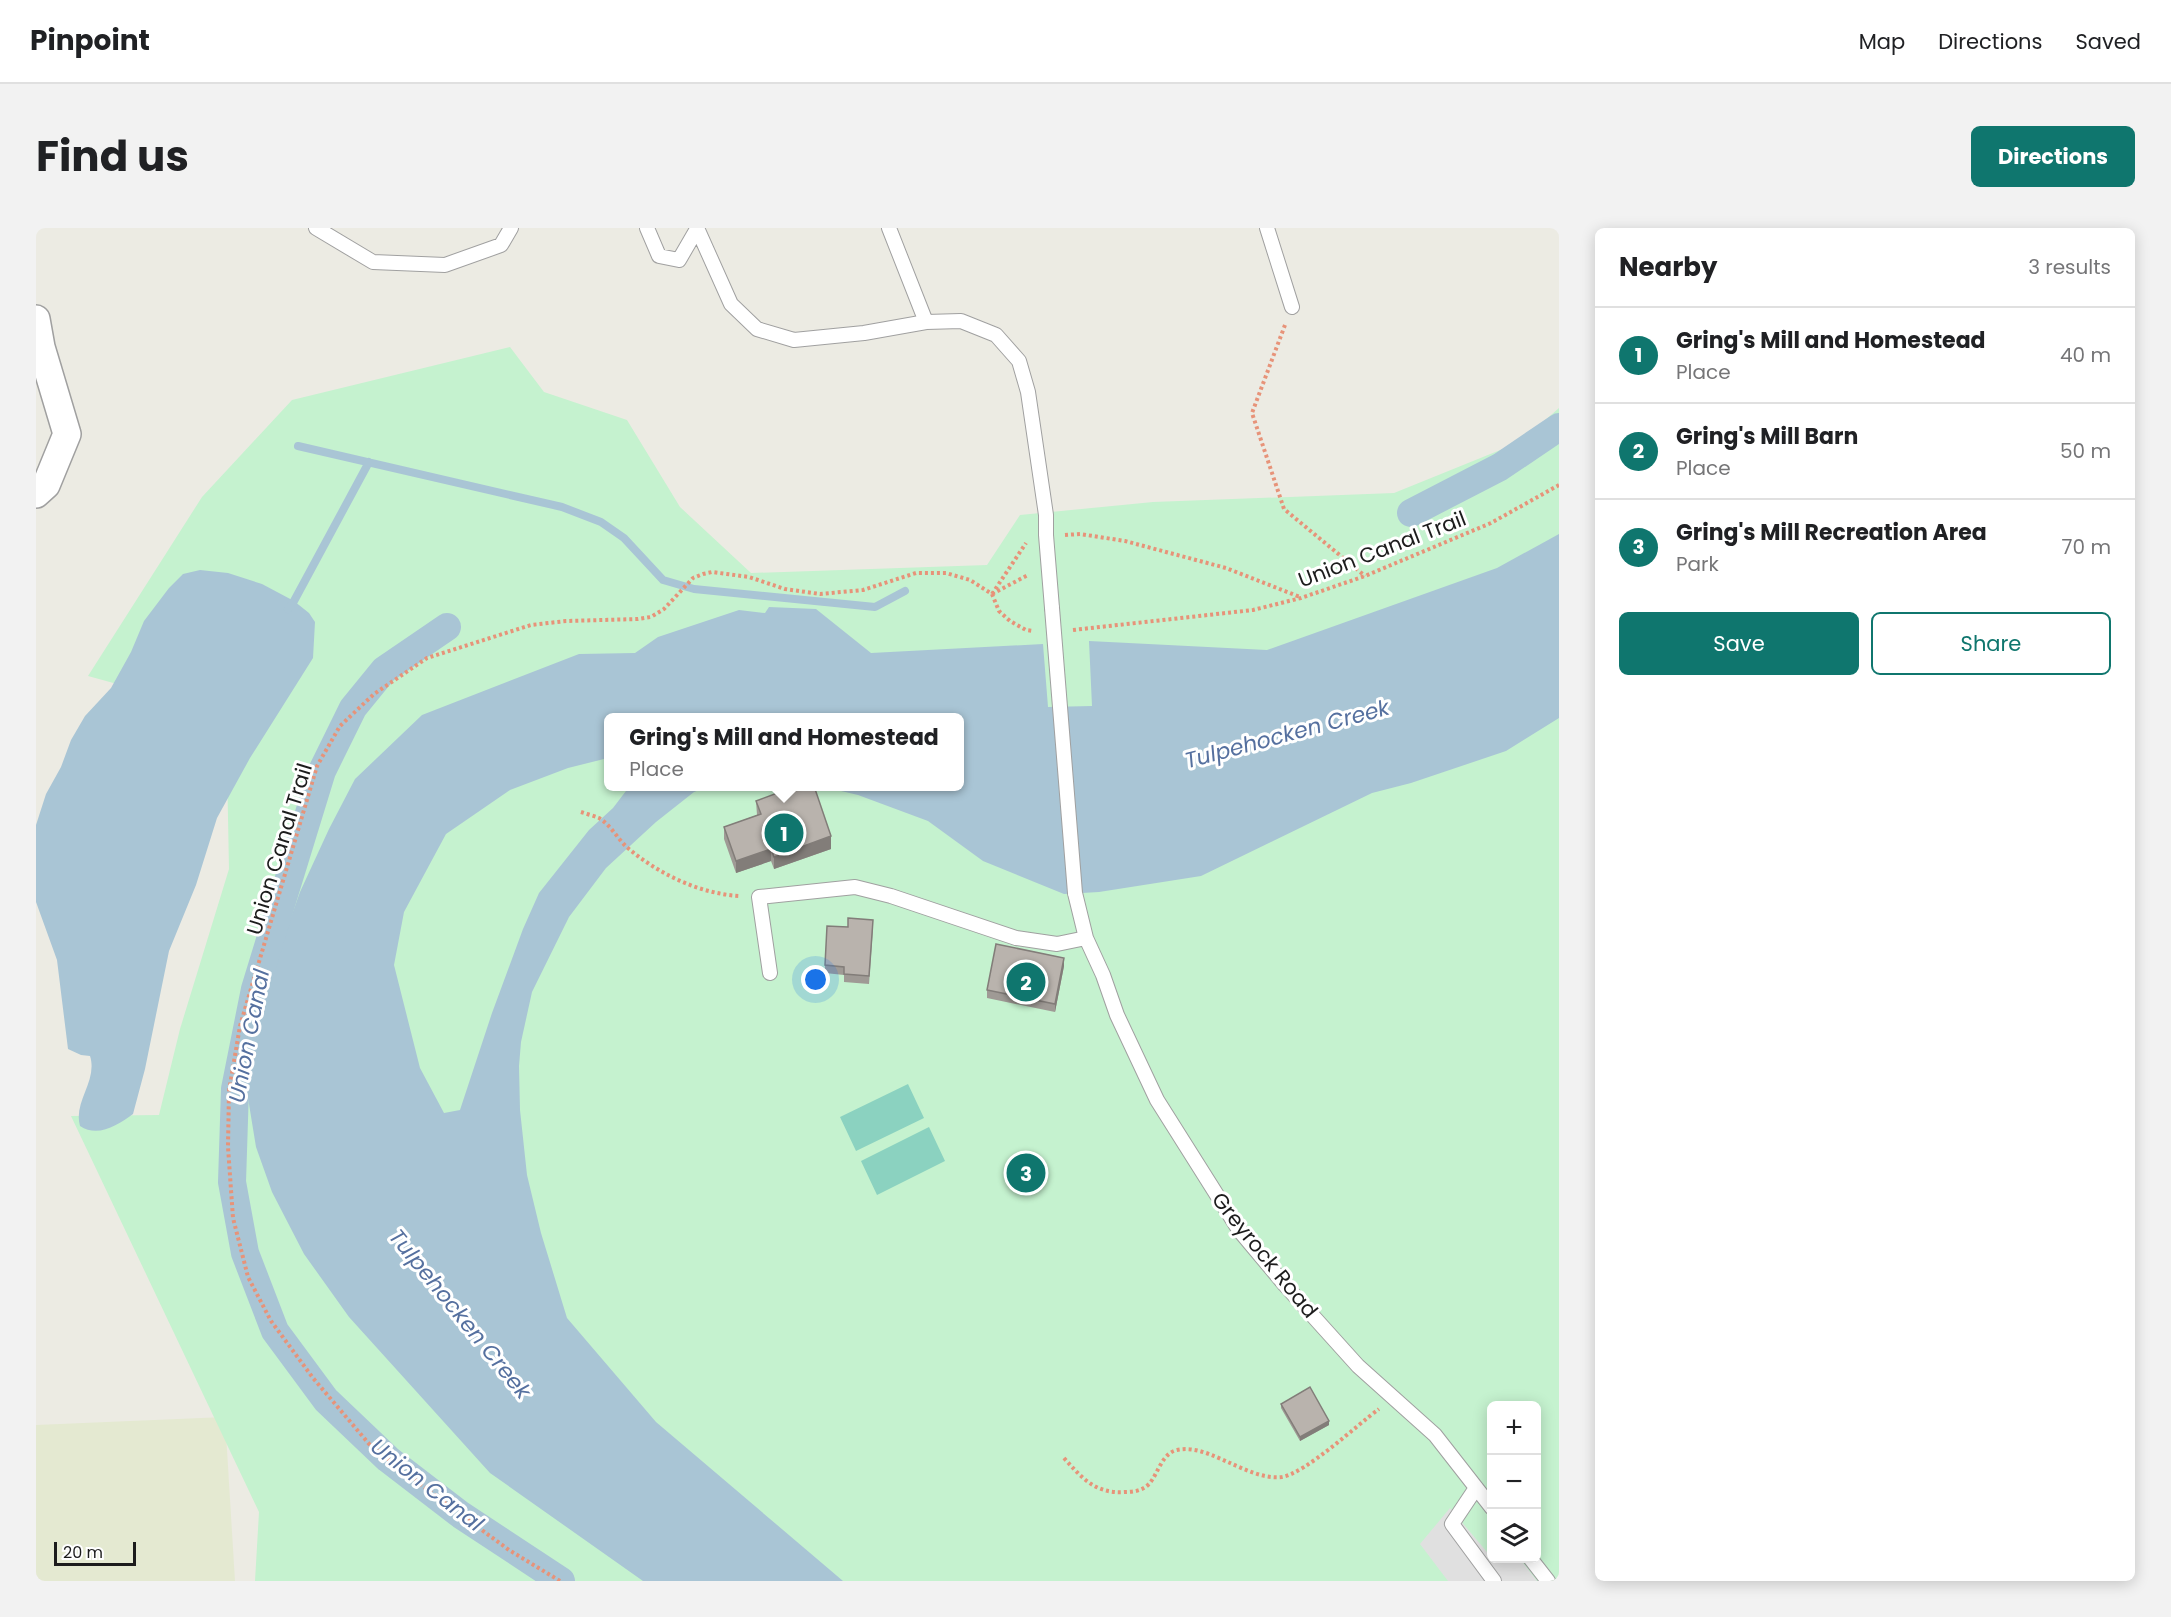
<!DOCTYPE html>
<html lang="en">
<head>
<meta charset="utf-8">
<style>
  body { margin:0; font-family:Poppins,sans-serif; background:#f2f2f2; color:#202124 }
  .controls { position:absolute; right:18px; bottom:18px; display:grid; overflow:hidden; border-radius:9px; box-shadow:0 3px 15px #0003 }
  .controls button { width:54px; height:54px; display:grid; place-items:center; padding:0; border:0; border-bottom:2px solid #e0e0e0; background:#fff; color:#202124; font:30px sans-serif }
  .scale { position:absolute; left:18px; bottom:15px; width:82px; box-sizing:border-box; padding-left:6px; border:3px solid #1c1c1c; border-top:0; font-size:16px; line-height:21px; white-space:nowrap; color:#1c1c1c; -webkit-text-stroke:4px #fff; paint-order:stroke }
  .you { position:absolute; left:780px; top:752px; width:21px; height:21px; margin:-15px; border:4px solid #fff; border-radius:50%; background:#1a73e8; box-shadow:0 0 0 9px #1a73e833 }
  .badge { display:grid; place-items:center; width:39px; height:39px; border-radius:50%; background:#0f766e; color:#fff; font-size:20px; font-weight:700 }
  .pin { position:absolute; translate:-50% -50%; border:3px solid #fff; box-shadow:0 2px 6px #0006 }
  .popup { position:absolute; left:568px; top:485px; width:360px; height:78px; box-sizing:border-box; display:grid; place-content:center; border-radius:9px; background:#fff; filter:drop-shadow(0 2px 4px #0005); font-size:20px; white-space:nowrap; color:#757577 }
  .popup b { font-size:22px; color:#202124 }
  .popup::after { content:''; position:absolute; left:50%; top:100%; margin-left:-12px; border:12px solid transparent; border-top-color:#fff }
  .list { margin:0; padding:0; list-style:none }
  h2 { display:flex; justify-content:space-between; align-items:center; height:78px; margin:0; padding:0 24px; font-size:26px }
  h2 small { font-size:20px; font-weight:400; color:#757577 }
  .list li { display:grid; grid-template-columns:39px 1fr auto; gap:18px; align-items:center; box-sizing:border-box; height:96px; padding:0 24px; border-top:2px solid #e0e0e0 }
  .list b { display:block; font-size:22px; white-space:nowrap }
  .list p { margin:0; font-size:20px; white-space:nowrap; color:#757577 }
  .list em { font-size:20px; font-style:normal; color:#757577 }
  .actions { display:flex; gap:12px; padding:18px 24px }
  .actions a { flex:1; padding:14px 0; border:2px solid #0f766e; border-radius:9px; text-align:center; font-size:21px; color:#0f766e }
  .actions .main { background:#0f766e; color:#fff }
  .icon { flex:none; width:33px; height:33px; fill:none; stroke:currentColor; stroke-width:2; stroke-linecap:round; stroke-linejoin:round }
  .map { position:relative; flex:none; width:1523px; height:1353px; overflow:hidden; border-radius:9px }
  header { display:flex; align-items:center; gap:36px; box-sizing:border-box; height:84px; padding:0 30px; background:#fff; border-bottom:2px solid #e0e0e0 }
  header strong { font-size:28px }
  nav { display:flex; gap:33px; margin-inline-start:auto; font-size:21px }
  .intro { display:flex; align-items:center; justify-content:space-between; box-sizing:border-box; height:144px; padding:0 36px }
  h1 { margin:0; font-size:42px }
  .button { padding:15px 27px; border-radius:9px; background:#0f766e; color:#fff; font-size:21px; font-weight:700 }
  main { display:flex; gap:36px; padding:0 36px }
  aside { flex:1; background:#fff; border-radius:9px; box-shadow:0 3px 15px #0003 }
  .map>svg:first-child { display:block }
  .farmland { fill:#e4e9d1 }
  .park { fill:#c5f2cf; fill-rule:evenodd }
  .pitch { fill:#8bd2c0 }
  .parking { fill:#e0e0e0 }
  .water { fill:#a9c5d5 }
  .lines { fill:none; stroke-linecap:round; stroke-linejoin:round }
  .stream { stroke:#a9c5d5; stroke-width:8 }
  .canal { stroke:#a9c5d5; stroke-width:28 }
  .lane-casing { stroke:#a0a0a0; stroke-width:16 }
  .street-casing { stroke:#a0a0a0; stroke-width:30 }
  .path { stroke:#e79379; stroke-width:4; stroke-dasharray:3 3; stroke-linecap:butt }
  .lane { stroke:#fff; stroke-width:14 }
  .street { stroke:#fff; stroke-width:27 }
  .lane-bridge-casing { stroke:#a0a0a0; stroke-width:16; stroke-linecap:butt }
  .lane-bridge { stroke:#fff; stroke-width:14 }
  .wall { fill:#9f9a95 }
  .shaded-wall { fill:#827d79 }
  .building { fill:#b9b3ad; stroke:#827d79; stroke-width:1.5 }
  .labels { text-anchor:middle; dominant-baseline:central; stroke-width:6; stroke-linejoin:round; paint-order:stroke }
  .street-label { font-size:21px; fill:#1c1c1c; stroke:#fff }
  .water-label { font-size:22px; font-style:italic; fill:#55709f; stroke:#fff }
</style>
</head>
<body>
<header>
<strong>Pinpoint</strong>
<nav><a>Map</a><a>Directions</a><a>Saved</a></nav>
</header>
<div class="intro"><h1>Find us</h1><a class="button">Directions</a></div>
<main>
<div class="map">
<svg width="1523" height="1353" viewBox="0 0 1523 1353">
  <rect width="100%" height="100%" fill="#ecebe3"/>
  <!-- farmland -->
  <path class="farmland" d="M189,1189L199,1353H0V1197Z"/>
  <!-- park -->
  <path class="park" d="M474,119L508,164L591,192L644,279L715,345L951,337L984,287L1117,274L1358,265L1484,214L1523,180V1353H219L223,1284L35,888L123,887L144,801L193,641L190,486L52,448L166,269L256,172ZM572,490H924V558H572ZM1456,1178H1500V1330H1456Z"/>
  <!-- pitch -->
  <path class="pitch" d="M872,856L888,890L820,923L804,889Z
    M893,899L909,933L841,967L825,933Z"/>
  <!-- parking -->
  <path class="parking" d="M1414,1280L1456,1330L1484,1331L1501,1353H1412L1384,1316Z"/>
  <!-- water -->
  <path class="water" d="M1523,306V490L1470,523L1375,555L1336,565L1165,648L1063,664L1028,666L947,633L892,593L822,567L788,559L924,558V490H572V530L532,540L474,562L410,606L368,684L358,737L384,840L408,885L424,882L456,785L487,701L503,665L553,602L577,580L593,559H672L658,564L620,594L570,640L533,689L496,764L485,814L483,838L484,882L491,947L505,1005L531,1090L620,1194L807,1353H607L454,1245L313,1089L268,1026L236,964L220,919L211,864L233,751L264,664L293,601L319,551L386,487L543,426L599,425L622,409L703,382L729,385L733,379L780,381L835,425L1007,416L1012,479L1056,478L1053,413L1231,422L1461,340Z
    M164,342L192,345L226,356L258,373L273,385L279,394L277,430L214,530L181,590L160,657L133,723L109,841L97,886C82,897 62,910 44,898C37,874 62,853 54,828L45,827L32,821L21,732L0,674V597L10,566L25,539L35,512L49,488L75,460L95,424L108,393L133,360L147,346Z"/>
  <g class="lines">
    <!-- stream -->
    <path class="stream" d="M262,218L526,279L565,294L588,310L627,352L658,361L839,379L869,363
      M252,381L258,373L333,234"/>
    <!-- canal -->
    <path class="canal" d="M1375,285L1464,239L1523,199
      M411,399L348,442L317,480L286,543L219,761L199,861L196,954L209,1025L239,1103L290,1172L352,1231L425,1287L525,1353"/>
    <!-- lane casing -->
    <g class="lane-casing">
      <path id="lane" d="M280,0L337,34L409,37L465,17L475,0
        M611,0L623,28L643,32L661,1
        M661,0L695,76L721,101L758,112L828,105L890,94L925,93L960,107L983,133L992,164L1010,287V307L1016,380
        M853,0L890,94
        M1231,0L1256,79
        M1039,665L1050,710L1067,747L1081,787L1121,872L1203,1002L1249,1057L1322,1138L1399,1207L1456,1280
        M734,745L723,669L819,659L855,668L980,710L1021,716L1050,710
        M1440,1260L1416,1296L1458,1353
        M1494,1330L1512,1353"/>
    </g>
    <!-- street casing -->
    <g class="street-casing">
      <path id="street" d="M0,91L5,119L31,206L10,257L0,266"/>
    </g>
    <!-- path -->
    <path class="path" d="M1249,97L1216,185L1248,281L1329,348
      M1029,307L1044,306L1089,313L1190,340L1264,369
      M956,366L990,315
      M956,366L992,347
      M1037,402L1217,382L1265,370L1329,348L1455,295L1523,257
      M545,584C551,586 558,588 563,590C575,597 582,612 593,621C623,646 664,666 704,668
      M1028,1230C1045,1249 1059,1266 1088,1264C1097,1264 1106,1263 1113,1256C1122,1246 1126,1225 1141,1222C1159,1218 1178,1228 1194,1235C1210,1242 1228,1251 1246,1249C1270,1245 1321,1197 1343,1181
      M524,1353L473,1322L405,1272L334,1217L277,1150L235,1093L212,1049L197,990L192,919L193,863L204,798L281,538L304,498L338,466L391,430L495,397L530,393L602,391L615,389L628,381L657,350L667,346L676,344L713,349L749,361L784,366L827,362L880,345H910L934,352L956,366L963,383L974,393L990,402L997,403"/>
    <!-- lane -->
    <use href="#lane" class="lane"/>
    <!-- street -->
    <use href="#street" class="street"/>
    <!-- lane-bridge casing -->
    <g class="lane-bridge-casing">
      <path id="lane-bridge" d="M1016,380L1039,665"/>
    </g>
    <!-- lane-bridge -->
    <use href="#lane-bridge" class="lane-bridge"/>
  </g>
  <!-- wall -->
  <path class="wall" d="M720,573L795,621L738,641L735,633L700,645L688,611V599L721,587Z
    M837,700L833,756L808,754V747L789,745V737Z
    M1028,738L1019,784L951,770V762Z
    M1245,1176L1293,1197L1264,1213L1245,1180Z"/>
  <!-- shaded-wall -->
  <path class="shaded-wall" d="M795,608V621L738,641V629Z
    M735,621V633L700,645V633Z
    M1028,730V738L1019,784V776Z
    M1293,1193V1197L1264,1213V1209Z"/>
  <!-- building -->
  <path class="building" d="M760,558H778L795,608L738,629L735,621L700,633L688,599L725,586L720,573Z
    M812,690L837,692L833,748L808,746V739L789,737L791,698L812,699Z
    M960,716L1028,730L1019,776L951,762Z
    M1274,1159L1293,1193L1264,1209L1245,1176Z"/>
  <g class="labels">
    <!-- street labels -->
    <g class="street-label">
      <text transform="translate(1346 321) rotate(-21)">Union Canal Trail</text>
      <text transform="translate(243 621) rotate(-73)">Union Canal Trail</text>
      <text transform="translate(1229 1027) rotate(51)">Greyrock Road</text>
    </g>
    <!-- water labels -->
    <g class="water-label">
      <text transform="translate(1251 506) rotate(-15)">Tulpehocken Creek</text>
      <text transform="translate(213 808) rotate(-79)">Union Canal</text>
      <text transform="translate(424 1086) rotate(51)">Tulpehocken Creek</text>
      <text transform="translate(391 1257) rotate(38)">Union Canal</text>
    </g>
  </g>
</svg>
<div class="controls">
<button>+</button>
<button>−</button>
<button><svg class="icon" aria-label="layers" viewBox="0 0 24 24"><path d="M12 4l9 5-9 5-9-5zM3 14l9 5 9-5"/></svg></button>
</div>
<div class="scale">20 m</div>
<div class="you"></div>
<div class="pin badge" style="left:748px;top:605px">1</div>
<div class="popup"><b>Gring's Mill and Homestead</b>Place</div>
<div class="pin badge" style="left:990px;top:754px">2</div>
<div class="pin badge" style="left:990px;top:945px">3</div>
</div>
<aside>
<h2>Nearby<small>3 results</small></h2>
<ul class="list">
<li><span class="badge">1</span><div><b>Gring's Mill and Homestead</b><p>Place</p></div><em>40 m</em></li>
<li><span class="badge">2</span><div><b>Gring's Mill Barn</b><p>Place</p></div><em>50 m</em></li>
<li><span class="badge">3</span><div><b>Gring's Mill Recreation Area</b><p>Park</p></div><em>70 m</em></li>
</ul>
<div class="actions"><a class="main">Save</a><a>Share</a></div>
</aside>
</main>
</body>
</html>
